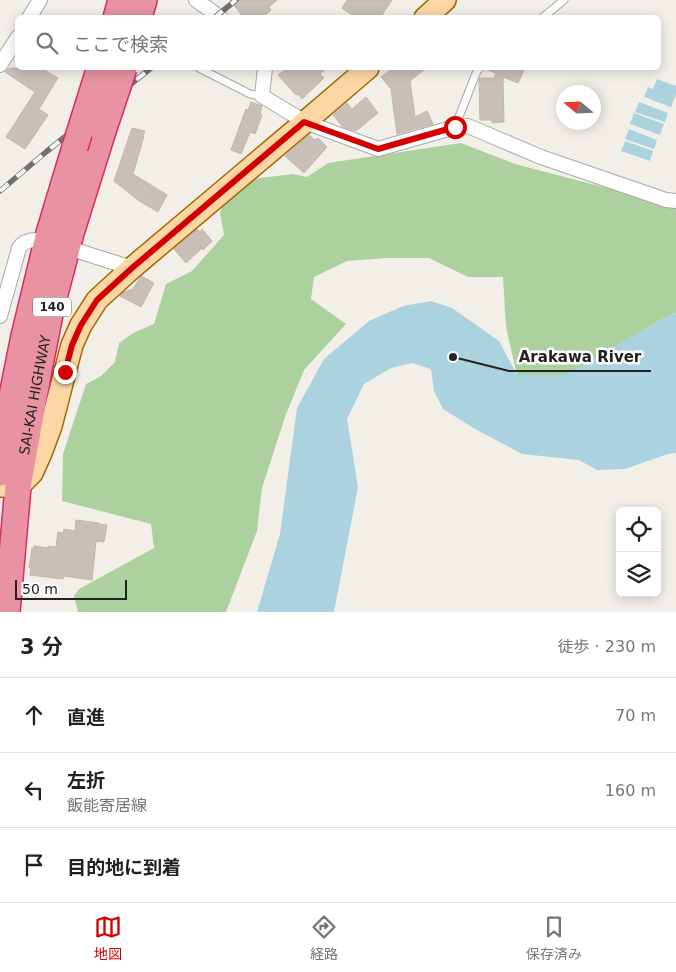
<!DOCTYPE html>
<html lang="ja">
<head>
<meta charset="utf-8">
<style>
  body { margin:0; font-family:"DejaVu Sans","Noto Sans JP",sans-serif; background:#f6f6f6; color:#222 }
  .controls { position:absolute; right:15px; bottom:15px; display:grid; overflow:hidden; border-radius:8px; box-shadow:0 2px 12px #0003 }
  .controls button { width:45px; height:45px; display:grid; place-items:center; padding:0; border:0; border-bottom:1px solid #e0e0e0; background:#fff; color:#222; font:25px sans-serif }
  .compass { position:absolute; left:556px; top:85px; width:45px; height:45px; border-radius:50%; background:#fff; box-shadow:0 2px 12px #0003; rotate:289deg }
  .scale { position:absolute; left:15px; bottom:12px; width:112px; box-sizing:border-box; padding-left:5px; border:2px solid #222; border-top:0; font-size:14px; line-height:18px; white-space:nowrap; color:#222; -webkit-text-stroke:4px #fff; paint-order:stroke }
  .stop { position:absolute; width:15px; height:15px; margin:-11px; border:4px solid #d40000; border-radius:50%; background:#fff }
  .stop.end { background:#d40000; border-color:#fff; box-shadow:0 1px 5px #0008 }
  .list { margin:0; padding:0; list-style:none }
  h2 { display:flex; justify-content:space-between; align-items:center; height:65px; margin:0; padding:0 20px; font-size:21px }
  h2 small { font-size:16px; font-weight:400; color:#767676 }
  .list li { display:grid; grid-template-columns:32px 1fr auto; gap:15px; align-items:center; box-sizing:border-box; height:75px; padding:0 20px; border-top:1px solid #e0e0e0 }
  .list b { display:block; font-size:19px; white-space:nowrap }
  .list p { margin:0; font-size:16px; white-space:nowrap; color:#767676 }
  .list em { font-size:16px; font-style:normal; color:#767676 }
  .icon { flex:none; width:28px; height:28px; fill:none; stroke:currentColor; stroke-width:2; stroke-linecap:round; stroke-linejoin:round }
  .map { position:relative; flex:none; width:676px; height:612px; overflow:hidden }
  .search { position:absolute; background:#fff; box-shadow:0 2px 12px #0003; left:15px; right:15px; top:15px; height:55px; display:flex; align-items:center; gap:12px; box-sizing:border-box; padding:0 18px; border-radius:8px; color:#767676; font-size:19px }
  .sheet { height:290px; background:#fff }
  nav { display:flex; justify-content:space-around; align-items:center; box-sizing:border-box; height:70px; border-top:1px solid #e0e0e0; background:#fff; font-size:14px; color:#767676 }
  nav a { display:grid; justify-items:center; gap:2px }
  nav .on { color:#d40000 }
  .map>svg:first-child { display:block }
  .forest { fill:#add19e }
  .water { fill:#aad3df }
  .building { fill:#c7bfb8; stroke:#c4b6ab }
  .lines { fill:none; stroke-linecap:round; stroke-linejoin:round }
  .lane-casing { stroke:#a9a9a9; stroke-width:9 }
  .street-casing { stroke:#a9a9a9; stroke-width:16 }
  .primary-casing { stroke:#a06b00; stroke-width:24 }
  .highway-casing { stroke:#dc2a67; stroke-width:28 }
  .lane { stroke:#fff; stroke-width:7 }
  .street { stroke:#fff; stroke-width:14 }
  .primary { stroke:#fcd6a4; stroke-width:21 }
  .highway { stroke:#e892a2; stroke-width:25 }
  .rail-casing { stroke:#707070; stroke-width:5.5 }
  .rail { stroke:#fff; stroke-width:4; stroke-dasharray:11; stroke-linecap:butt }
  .highway-bridge-casing { stroke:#dc2a67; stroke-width:28; stroke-linecap:butt }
  .highway-bridge { stroke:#e892a2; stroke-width:25 }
  .route { stroke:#d40000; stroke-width:6 }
  .labels { text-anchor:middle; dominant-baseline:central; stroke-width:5; stroke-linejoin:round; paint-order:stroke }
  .shield { fill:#fff; stroke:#646464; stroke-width:1 }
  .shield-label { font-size:12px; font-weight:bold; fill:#222 }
  .street-label { font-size:14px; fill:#222; stroke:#fff }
  .leader { fill:none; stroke:#222; stroke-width:2 }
  .callout-dot { fill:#222; stroke:#fff; stroke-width:2 }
  .callout-label { font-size:15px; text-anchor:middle; font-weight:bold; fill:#222; stroke:#fff; stroke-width:5; stroke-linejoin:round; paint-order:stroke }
</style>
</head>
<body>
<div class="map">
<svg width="676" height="612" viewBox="0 0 676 612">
  <rect width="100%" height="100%" fill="#f2efe9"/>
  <!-- forest -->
  <path class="forest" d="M461,143L515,164L676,206V313L671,314L565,376L517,375L506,327L503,277H468L429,258H387L347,261L314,277L311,299L346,324L304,370L285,417L262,488L257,531L226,612H78L74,596L79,589L154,548L151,524L62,501L63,454L86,384L101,376L115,362L119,343L133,333L154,324L166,284L192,271L224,235L220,213L225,197L243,184L260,178L293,174L307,177L328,163Z"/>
  <!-- water -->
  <path class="water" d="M657,79L676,86V94L671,107L644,97L648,87L653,89Z
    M639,102L668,113L665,122L635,112Z
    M634,113L664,124L660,135L630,124Z
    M629,129L657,140L654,149L625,139Z
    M625,141L653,151L650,161L621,151Z
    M431,301L452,308L499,341L517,375H565L671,314L676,313V453L668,454L625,469L597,470L579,460L522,454L475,429L443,409L434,391L431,369L412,363L391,368L364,384L347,419L358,487L334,612H257L280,534L297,408L324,359L369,321L403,306Z"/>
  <!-- building -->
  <path class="building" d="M230,0H277L269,7L271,10L262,18H244Z
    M347,0H392L380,18H356L342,8Z
    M9,68H41L58,78L39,109L48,115L25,149L6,137L35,92L5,72Z
    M287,68H327L320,74L324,78L302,99L298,94L296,95L278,75Z
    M393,68H426L410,81L415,117L427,111L433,124L397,134L391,89L381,77Z
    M485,68H525L518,83L503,77L504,122L492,123V120H480L479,80L480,78H494L496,73L485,69Z
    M366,97L378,113L356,131L343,127L333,115L347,103L352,109Z
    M251,102L262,106L260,114L262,115L255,134L250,132L241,154L231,150L246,109L248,110Z
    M132,128L145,131L143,135L144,136L133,174L167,195L158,212L138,200L114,181Z
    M309,135L315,140L318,138L327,147L304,173L285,156Z
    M197,229L200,232L202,229L212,241L203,250L202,248L186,263L174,249Z
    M141,276L154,283L141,307L120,296L124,292L133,289Z
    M76,520L99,523V524L107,525L104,542L96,541L92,580L64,576L63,579L30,575L31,568H29L32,548L34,549V546L48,548V546L56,547L58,532L63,533L64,529L75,531Z"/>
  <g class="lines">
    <!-- lane casing -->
    <g class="lane-casing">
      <path id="lane" d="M542,18L564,0
        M199,68L250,94L262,96
        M455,127L477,71L480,68"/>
    </g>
    <!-- street casing -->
    <g class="street-casing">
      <path id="street" d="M196,0L221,18
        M29,18L40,0
        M0,65L18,37
        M265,68L262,96L305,122L378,149L455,127L468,126L541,157L666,200L676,201
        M78,251L132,268
        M0,316L19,248C23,242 28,240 36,240"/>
    </g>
    <!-- primary casing -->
    <g class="primary-casing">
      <path id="primary" d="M425,18L445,0
        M0,486L18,487L32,473L41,453L51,426L72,345L81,325L97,300L132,268L305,122L368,68"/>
    </g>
    <!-- highway casing -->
    <g class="highway-casing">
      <g id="highway">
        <path d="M116,18L121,0"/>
        <path d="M139,18L144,0"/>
        <path d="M0,473L8,416L24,336L49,233L75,147"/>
        <path id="s1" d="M7,612L18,487L38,375L51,309L71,233L103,131"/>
      </g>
    </g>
    <!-- lane -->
    <use href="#lane" class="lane"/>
    <!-- street -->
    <use href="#street" class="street"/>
    <!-- primary -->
    <use href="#primary" class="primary"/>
    <!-- highway -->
    <use href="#highway" class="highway"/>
    <!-- rail casing -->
    <g class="rail-casing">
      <path id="rail" d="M214,18L236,0
        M0,191L46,152L151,68"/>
    </g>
    <!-- rail -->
    <use href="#rail" class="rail"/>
    <!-- highway-bridge casing -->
    <g class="highway-bridge-casing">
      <path id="highway-bridge" d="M103,131L124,68
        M75,147L99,70"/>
    </g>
    <!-- highway-bridge -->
    <use href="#highway-bridge" class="highway-bridge"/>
  </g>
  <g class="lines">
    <!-- route -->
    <path class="route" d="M65,372L72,345L81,325L97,300L132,268L304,122L378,149L455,127"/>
  </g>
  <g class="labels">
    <!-- shield labels -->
    <rect class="shield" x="33" y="297.5" width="38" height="19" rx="4"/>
    <g class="shield-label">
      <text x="52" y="307">140</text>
    </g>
    <!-- street labels -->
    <g class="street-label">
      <text stroke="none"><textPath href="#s1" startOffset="219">SAI-KAI HIGHWAY</textPath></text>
    </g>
  </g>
  <!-- callouts -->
  <path class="leader" d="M453 357L509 371H651"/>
  <circle class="callout-dot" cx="453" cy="357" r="5"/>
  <g class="callout-label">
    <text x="580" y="362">Arakawa River</text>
  </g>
</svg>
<div class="controls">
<button><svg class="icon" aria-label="locate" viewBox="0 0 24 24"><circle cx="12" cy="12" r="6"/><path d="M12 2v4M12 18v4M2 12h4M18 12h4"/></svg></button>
<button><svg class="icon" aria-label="layers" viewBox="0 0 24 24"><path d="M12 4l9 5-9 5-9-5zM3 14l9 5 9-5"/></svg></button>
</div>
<svg class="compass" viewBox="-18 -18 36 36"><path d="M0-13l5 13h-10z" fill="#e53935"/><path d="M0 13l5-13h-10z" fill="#767676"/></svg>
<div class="scale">50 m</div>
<div class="stop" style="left:455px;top:127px"></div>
<div class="stop end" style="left:65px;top:372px"></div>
<div class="search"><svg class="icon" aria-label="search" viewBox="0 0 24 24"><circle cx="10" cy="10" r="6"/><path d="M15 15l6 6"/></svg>ここで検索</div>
</div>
<section class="sheet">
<h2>3 分<small>徒歩 · 230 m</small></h2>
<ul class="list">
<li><svg class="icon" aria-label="ahead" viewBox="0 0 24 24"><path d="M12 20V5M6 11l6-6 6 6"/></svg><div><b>直進</b></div><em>70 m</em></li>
<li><svg class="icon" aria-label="left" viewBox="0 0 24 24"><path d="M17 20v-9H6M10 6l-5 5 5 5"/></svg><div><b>左折</b><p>飯能寄居線</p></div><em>160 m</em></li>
<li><svg class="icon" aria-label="arrive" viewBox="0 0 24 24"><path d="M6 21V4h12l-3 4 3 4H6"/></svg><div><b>目的地に到着</b></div></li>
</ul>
</section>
<nav>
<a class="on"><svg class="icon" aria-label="map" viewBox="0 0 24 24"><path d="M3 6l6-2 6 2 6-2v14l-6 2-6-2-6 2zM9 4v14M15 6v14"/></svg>地図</a>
<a><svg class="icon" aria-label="directions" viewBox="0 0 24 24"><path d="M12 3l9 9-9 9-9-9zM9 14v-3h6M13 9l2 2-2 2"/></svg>経路</a>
<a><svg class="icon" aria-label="saved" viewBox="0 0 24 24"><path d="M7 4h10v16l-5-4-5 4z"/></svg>保存済み</a>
</nav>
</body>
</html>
